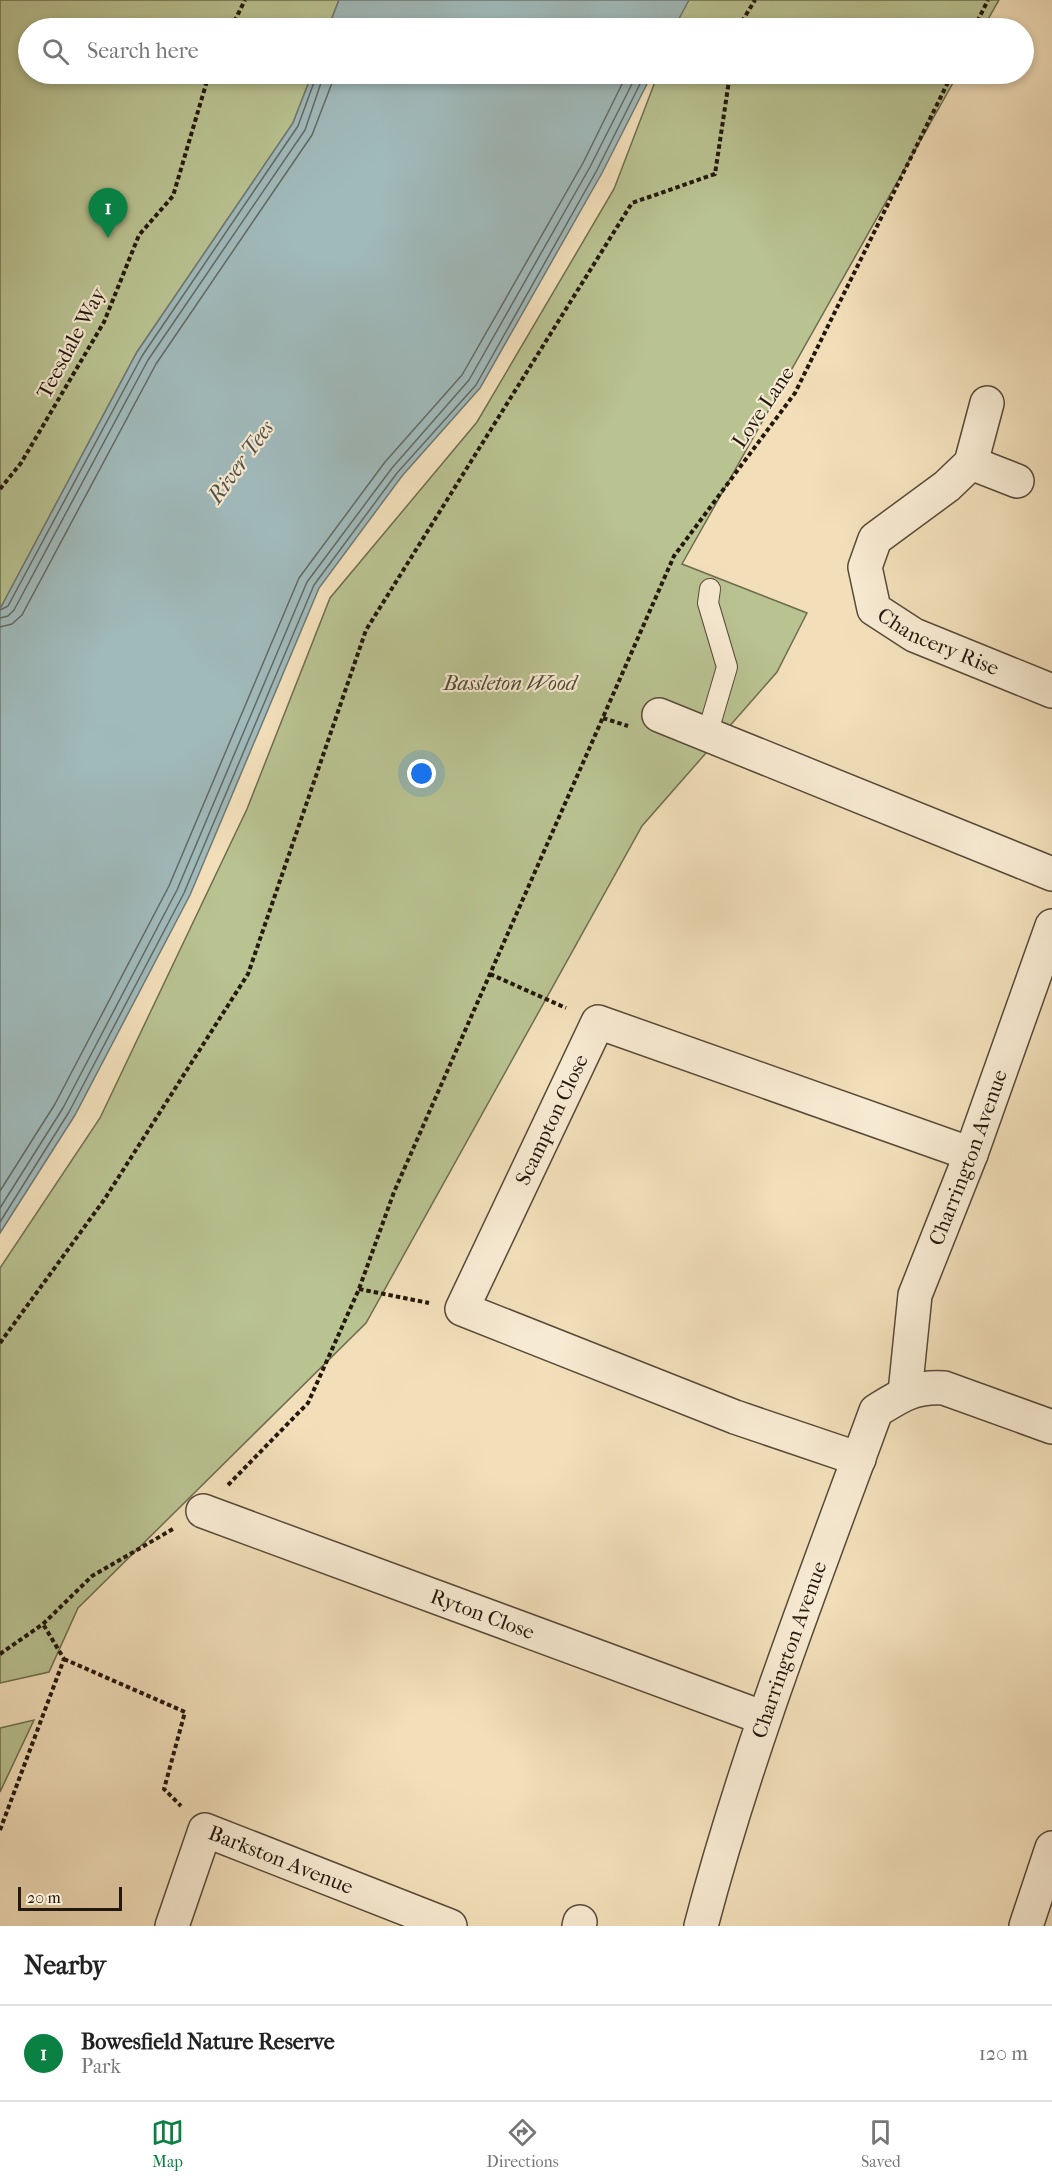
<!DOCTYPE html>
<html lang="en">
<head>
<meta charset="utf-8">
<style>
  body { margin:0; font-family:"IM FELL French Canon",serif; background:#f6f6f6; color:#222 }
  .scale { position:absolute; left:18px; bottom:15px; width:104px; box-sizing:border-box; padding-left:6px; border:3px solid #23180d; border-top:0; font-size:16px; line-height:21px; white-space:nowrap; color:#23180d; -webkit-text-stroke:4px #f7ead2; paint-order:stroke }
  .you { position:absolute; left:422px; top:774px; width:21px; height:21px; margin:-15px; border:4px solid #fff; border-radius:50%; background:#1a73e8; box-shadow:0 0 0 9px #1a73e833 }
  .badge { display:grid; place-items:center; width:39px; height:39px; border-radius:50%; background:#0b8043; color:#fff; font-size:20px; font-weight:700 }
  .pin { position:absolute; translate:-50% -50px; filter:drop-shadow(0 2px 3px #0008) }
  .pin::after { content:''; position:absolute; top:32px; width:21px; height:18px; background:inherit; clip-path:polygon(0 0,100% 0,50% 100%) }
  .list { margin:0; padding:0; list-style:none }
  h2 { display:flex; justify-content:space-between; align-items:center; height:78px; margin:0; padding:0 24px; font-size:26px }
  h2 small { font-size:20px; font-weight:400; color:#767676 }
  .list li { display:grid; grid-template-columns:39px 1fr auto; gap:18px; align-items:center; box-sizing:border-box; height:96px; padding:0 24px; border-top:2px solid #e0e0e0 }
  .list b { display:block; font-size:22px; white-space:nowrap }
  .list p { margin:0; font-size:20px; white-space:nowrap; color:#767676 }
  .list em { font-size:20px; font-style:normal; color:#767676 }
  .icon { flex:none; width:33px; height:33px; fill:none; stroke:currentColor; stroke-width:2; stroke-linecap:round; stroke-linejoin:round }
  .map { position:relative; flex:none; width:1052px; height:1926px; overflow:hidden }
  .search { position:absolute; background:#fff; box-shadow:0 3px 9px #0003; left:18px; right:18px; top:18px; height:66px; display:flex; align-items:center; gap:15px; box-sizing:border-box; padding:0 21px; border-radius:33px; color:#767676; font-size:22px }
  .sheet { height:174px; background:#fff }
  nav { display:flex; justify-content:space-around; align-items:center; box-sizing:border-box; height:84px; border-top:2px solid #e0e0e0; background:#fff; font-size:16px; color:#767676 }
  nav a { display:grid; justify-items:center; gap:3px }
  nav .on { color:#0b8043 }
  .map>svg:first-child { display:block }
  .green { fill:#b9c291; stroke:#6e6d4f; stroke-width:1.5 }
  .water { fill:#a0babb; stroke:#6e7975; stroke-width:1.5 }
  .lines { fill:none; stroke-linecap:round; stroke-linejoin:round }
  .shore { stroke:#626964; stroke-width:1.5 }
  .lane-casing { stroke:#574a38; stroke-width:22 }
  .street-casing { stroke:#574a38; stroke-width:36 }
  .path { stroke:#23180d; stroke-width:4; stroke-dasharray:4.5 3; stroke-linecap:butt }
  .lane { stroke:#f7ead2; stroke-width:20 }
  .street { stroke:#f7ead2; stroke-width:33 }
  .labels { text-anchor:middle; dominant-baseline:central; stroke-width:4.5; stroke-linejoin:round; paint-order:stroke }
  .street-label { font-size:21px; fill:#23180d; stroke:#f7ead2 }
  .park-label { font-size:21px; font-style:italic; fill:#504b35; stroke:#f7ead2 }
  .water-label { font-size:22px; font-style:italic; fill:#4f514a; stroke:#f7ead2 }
</style>
</head>
<body>
<div class="map">
<svg width="1052" height="1926" viewBox="0 0 1052 1926">
  <rect width="100%" height="100%" fill="#f2dfba"/>
  <filter id="stains"><feTurbulence type="fractalNoise" baseFrequency=".00333" numOctaves="4"/><feColorMatrix values="0 0 0 0 .2 0 0 0 0 .09 0 0 0 0 .02 0 0 0 .5 -.17"/></filter>
  <radialGradient id="worn" r=".72"><stop offset=".6" stop-color="#630" stop-opacity="0"/><stop offset="1" stop-color="#630" stop-opacity=".3"/></radialGradient>
  <!-- green -->
  <path class="green" d="M0,0H339L328,28H28V74H312L293,123L137,352L0,609Z
    M685,0H999L983,28H675Z
    M658,74H958L682,564L807,613L777,672L642,826L366,1323L78,1608L49,1672L0,1683V1268L100,1118L247,809L330,598L477,422L614,189Z
    M34,1720L0,1792V1728Z"/>
  <!-- water -->
  <path class="water" d="M339,0H689L674,28H328Z
    M312,74H652L602,173L480,388L402,476L319,588L190,895L75,1115L0,1233V609L137,352L293,123Z"/>
  <g class="lines">
    <!-- shore -->
    <path class="shore" d="M0,610L8,606L142,356L298,126L317,74
      M0,618L8,616L14,610L148,360L305,130L324,74
      M0,627L12,624L22,615L156,364L312,135L332,83L333,74
      M0,1191L55,1104L169,886L299,578L385,462L462,375L583,163L627,74
      M0,1208L63,1108L177,890L307,582L392,468L469,380L590,167L637,74
      M0,1222L69,1112L184,893L314,585L397,473L476,385L597,170L645,74"/>
    <!-- lane casing -->
    <g class="lane-casing">
      <path id="lane" d="M707,735L727,667L708,603L710,589"/>
    </g>
    <!-- street casing -->
    <g class="street-casing">
      <g id="street">
        <path id="s1" d="M987,403L971,463L947,486L875,539L865,567L874,609L914,635L1052,691"/>
        <path d="M971,463L1017,481"/>
        <path d="M659,715L1052,874"/>
        <path id="s2" d="M905,1393L915,1295L971,1154L1052,926"/>
        <path id="s3" d="M859,1459L735,1417L462,1309L598,1022L971,1154"/>
        <path id="s4" d="M203,1511L764,1718"/>
        <path id="s5" d="M172,1926L205,1830L450,1926"/>
        <path d="M579,1926L580,1922"/>
        <path id="s6" d="M701,1926C747,1751 814,1581 876,1411C900,1396 914,1386 944,1388L1052,1427"/>
        <path d="M1026,1926L1052,1848"/>
      </g>
    </g>
    <!-- path -->
    <path class="path" d="M231,28L245,0
      M738,28L755,0
      M974,28L988,0
      M0,489L21,463L104,322L139,235L173,196L209,74
      M603,718L628,726
      M490,974L566,1008
      M359,1289L429,1303
      M0,1343L104,1200L248,974L366,630L632,203L715,174L730,74
      M228,1485L308,1403L359,1289L394,1192L674,556L795,393L952,74
      M0,1654L43,1624L92,1576L173,1529
      M64,1659L185,1712L164,1789L181,1806
      M0,1830L64,1659L43,1624"/>
    <!-- lane -->
    <use href="#lane" class="lane"/>
    <!-- street -->
    <use href="#street" class="street"/>
  </g>
  <g class="labels">
    <!-- street labels -->
    <g class="street-label">
      <text transform="translate(71 343) rotate(-62)">Teesdale Way</text>
      <text transform="translate(763 407) rotate(-56)">Love Lane</text>
      <text stroke="none"><textPath href="#s1" startOffset="330">Chancery Rise</textPath></text>
      <text stroke="none"><textPath href="#s3" startOffset="634">Scampton Close</textPath></text>
      <text stroke="none"><textPath href="#s2" startOffset="246">Charrington Avenue</textPath></text>
      <text stroke="none"><textPath href="#s4" startOffset="298">Ryton Close</textPath></text>
      <text stroke="none"><textPath href="#s6" startOffset="290">Charrington Avenue</textPath></text>
      <text stroke="none"><textPath href="#s5" startOffset="183">Barkston Avenue</textPath></text>
    </g>
    <!-- park labels -->
    <g class="park-label">
      <text x="510" y="683">Bassleton Wood</text>
    </g>
    <!-- water labels -->
    <g class="water-label">
      <text transform="translate(241 462) rotate(-54)">River Tees</text>
    </g>
  </g>
  <rect width="100%" height="100%" filter="url(#stains)"/>
  <rect width="100%" height="100%" fill="url(#worn)"/>
</svg>
<div class="scale">20 m</div>
<div class="you"></div>
<div class="pin badge" style="left:108px;top:238px">1</div>
<div class="search"><svg class="icon" aria-label="search" viewBox="0 0 24 24"><circle cx="10" cy="10" r="6"/><path d="M15 15l6 6"/></svg>Search here</div>
</div>
<section class="sheet">
<h2>Nearby<small></small></h2>
<ul class="list">
<li><span class="badge">1</span><div><b>Bowesfield Nature Reserve</b><p>Park</p></div><em>120 m</em></li>
</ul>
</section>
<nav>
<a class="on"><svg class="icon" aria-label="map" viewBox="0 0 24 24"><path d="M3 6l6-2 6 2 6-2v14l-6 2-6-2-6 2zM9 4v14M15 6v14"/></svg>Map</a>
<a><svg class="icon" aria-label="directions" viewBox="0 0 24 24"><path d="M12 3l9 9-9 9-9-9zM9 14v-3h6M13 9l2 2-2 2"/></svg>Directions</a>
<a><svg class="icon" aria-label="saved" viewBox="0 0 24 24"><path d="M7 4h10v16l-5-4-5 4z"/></svg>Saved</a>
</nav>
</body>
</html>
